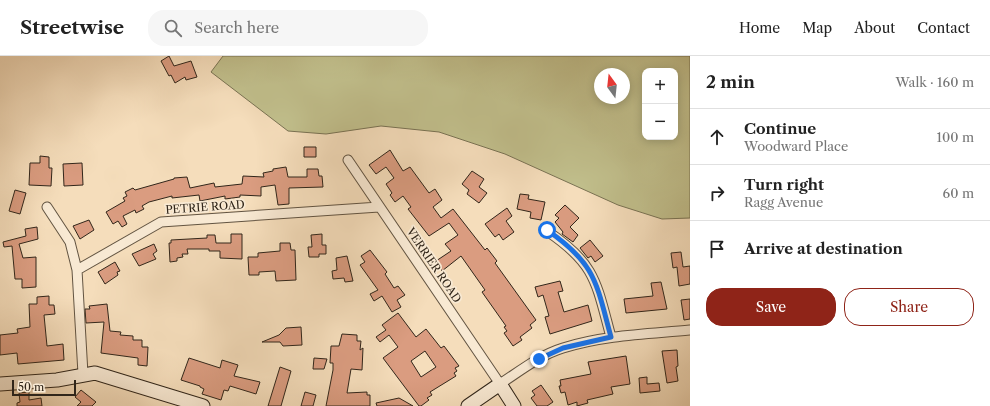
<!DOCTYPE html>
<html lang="en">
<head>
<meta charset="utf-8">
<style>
  body { margin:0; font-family:"Libre Caslon Text",serif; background:#f6f6f6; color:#222 }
  .controls { position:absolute; right:12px; top:12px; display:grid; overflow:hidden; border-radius:8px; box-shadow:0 2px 10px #0003 }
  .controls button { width:36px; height:36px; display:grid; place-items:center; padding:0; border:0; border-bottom:1px solid #e0e0e0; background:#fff; color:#222; font:20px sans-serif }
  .compass { position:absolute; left:594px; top:12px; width:36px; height:36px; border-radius:50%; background:#fff; box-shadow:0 2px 10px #0003; rotate:345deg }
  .scale { position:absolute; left:12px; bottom:10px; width:64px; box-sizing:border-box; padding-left:4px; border:2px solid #31261a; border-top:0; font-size:11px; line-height:14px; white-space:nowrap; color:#31261a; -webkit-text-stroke:3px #f8e9d3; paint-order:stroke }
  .stop { position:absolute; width:12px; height:12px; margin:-9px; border:3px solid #1a73e8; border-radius:50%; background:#fff }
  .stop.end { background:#1a73e8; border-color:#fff; box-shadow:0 1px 4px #0008 }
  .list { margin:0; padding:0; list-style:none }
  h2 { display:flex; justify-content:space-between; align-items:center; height:52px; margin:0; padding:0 16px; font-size:17px }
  h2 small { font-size:13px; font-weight:400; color:#767676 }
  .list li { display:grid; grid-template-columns:26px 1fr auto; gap:12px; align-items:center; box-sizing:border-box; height:56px; padding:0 16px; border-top:1px solid #e0e0e0 }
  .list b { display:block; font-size:15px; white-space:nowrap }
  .list p { margin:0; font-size:13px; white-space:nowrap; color:#767676 }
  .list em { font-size:13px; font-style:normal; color:#767676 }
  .actions { display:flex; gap:8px; padding:12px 16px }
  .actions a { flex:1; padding:9px 0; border:1px solid #8f2418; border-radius:16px; text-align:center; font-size:14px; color:#8f2418 }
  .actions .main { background:#8f2418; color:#fff }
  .icon { flex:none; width:22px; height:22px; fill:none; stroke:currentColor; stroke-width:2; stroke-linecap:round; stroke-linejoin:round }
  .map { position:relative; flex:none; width:690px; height:350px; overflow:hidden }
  header { display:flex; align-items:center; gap:24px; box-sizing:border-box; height:56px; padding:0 20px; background:#fff; border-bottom:1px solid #e0e0e0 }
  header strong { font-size:19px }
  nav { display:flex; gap:22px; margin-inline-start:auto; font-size:14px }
  .search { width:280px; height:36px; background:#f6f6f6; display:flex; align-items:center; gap:10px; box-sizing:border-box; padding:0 14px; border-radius:16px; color:#767676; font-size:15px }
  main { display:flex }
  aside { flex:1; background:#fff }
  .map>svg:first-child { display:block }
  .green { fill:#c1bf8c; stroke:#797253; fill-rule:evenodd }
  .building { fill:#da9c80; stroke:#31261a; fill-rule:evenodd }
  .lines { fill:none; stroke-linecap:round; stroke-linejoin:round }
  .minor-casing { stroke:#625442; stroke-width:11 }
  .secondary-casing { stroke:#31261a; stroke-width:15 }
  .minor { stroke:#f8e9d3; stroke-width:9 }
  .secondary { stroke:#f8e9d3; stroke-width:13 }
  .route { stroke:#1a73e8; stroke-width:5 }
  .labels { text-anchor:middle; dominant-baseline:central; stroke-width:3.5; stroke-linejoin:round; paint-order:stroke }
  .street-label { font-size:11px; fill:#31261a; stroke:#f8e9d3 }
</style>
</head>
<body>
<header>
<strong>Streetwise</strong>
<div class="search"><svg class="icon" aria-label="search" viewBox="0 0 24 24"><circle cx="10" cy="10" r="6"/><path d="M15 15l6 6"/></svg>Search here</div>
<nav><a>Home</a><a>Map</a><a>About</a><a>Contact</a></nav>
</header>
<main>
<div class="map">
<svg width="690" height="350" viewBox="0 0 690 350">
  <rect width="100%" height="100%" fill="#f5ddbb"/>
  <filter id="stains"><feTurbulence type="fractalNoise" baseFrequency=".005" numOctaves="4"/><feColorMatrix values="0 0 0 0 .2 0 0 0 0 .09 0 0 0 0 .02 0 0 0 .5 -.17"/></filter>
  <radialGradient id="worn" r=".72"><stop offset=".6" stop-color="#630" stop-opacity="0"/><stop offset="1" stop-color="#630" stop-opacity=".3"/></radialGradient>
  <!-- green -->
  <path class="green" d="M223,0H690V162L662,163L618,149L505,98L439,76L381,70L326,78L288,75L211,16ZM645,15H675V81H645ZM600,18H624V42H600Z"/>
  <!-- building -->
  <path class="building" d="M169,0L174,10L191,5L197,21L186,24L185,21L175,27L171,19L169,20L161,5Z
    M304,91H316V101H304Z
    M390,94L403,115L410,111L429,137L435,133L442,144L433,151L441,162L453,153L485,194L487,192L497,205L495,207L536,264L530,269L532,272L520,281L522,284L513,290L504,277L507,275L504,271L506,270L482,236L485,234L461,200L442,215L436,205L451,195L445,188L458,179L449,167L429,180L408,153L411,151L403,140L395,146L390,139L392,137L386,128L394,122L386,111L376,118L369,109Z
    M40,100L49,101V112H52L51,130L29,129L30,107H40Z
    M82,107L83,129L64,130L63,108Z
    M286,111L288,121H307V113H318L319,120H322L323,131L289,132V148L278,149L275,129L261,131V140L240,139V141L225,143V140L200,145L199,139L172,142V140L149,146L142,150L144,153L136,157L135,154L123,160L127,168L122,171L118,165L113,168L106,156L125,145L123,142L127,140L125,136L133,132L135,134L174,123V122L187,121L190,132L214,127L215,131L242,128L243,120L264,121L263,117L273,115V113Z
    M472,115L484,123L479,131L487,137L479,147L467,138L469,134L462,128Z
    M15,134L26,137L20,158L9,155Z
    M520,138L529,139L528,143L545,146L541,164L530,162L531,156L517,153Z
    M565,149L579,162L570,171L578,179L573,186L562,178L563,176L555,166L559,162L555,159Z
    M507,152L512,160L506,165L514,176L503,184L499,178L495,181L485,168Z
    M89,164L94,174L80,183L73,170Z
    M37,171L38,183L19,188L23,202L36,201V231L22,232V223H15L12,190L4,191L3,186L26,180L25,173Z
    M231,178H242V203L220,202V195H209V193H187L188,198H182L183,201L177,202V205L170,206L169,187H171V184L207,182V179H215L216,187H231Z
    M322,178V189H326V198H319V201H309L308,191H312L311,179Z
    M590,184L603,200L595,206L591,200L588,202L580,192Z
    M280,187H290L291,194H295L296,224L276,225L275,215L259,216V219H249L248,201H258V197L280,195Z
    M154,188L157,195L153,198L156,203L139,210L132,198Z
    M370,194L387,216L385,218L394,232L398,230L405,239L397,244L401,251L392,256L382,240L374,245L370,238L378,234L360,209L365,206L361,200Z
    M681,196L683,211L690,210V228L679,230L677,211L673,212L671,197Z
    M347,200L353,225L345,226L344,222L333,223L332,215L337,214L336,202Z
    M115,206L120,215L117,216L118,219L105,228L98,216Z
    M560,225L563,235L558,236L564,256L588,249L592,265L550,278L545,261L549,260L543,239L538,241L535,231Z
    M661,226L667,253L626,257L624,243L653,240L651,227Z
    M49,240V249H54L55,258L44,259L47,290L63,288L64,304L18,308L17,297L0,299V279L18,277L17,273L30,271L29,248H37V241Z
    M690,243V263L684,264L681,244Z
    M107,248L110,275L121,276L120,279L133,280V284H142V291H148L147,310L138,309V302L101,297L104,266L86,267L85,253H90L89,250Z
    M398,257L416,281L426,273L441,292L444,290L459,310L455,312L457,315L454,317L456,320L430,336L432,339L427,342L429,344L421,350H419L383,302L398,291L389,279L380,286L376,281L386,274L382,269ZM425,295L436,311L421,321L411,305Z
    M301,271L302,289L283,290L280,286H262L279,279L286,272Z
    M342,278L357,279V285H361L360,294L363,292L362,314L351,313L347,337L367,336V339H370V350H326L333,314V307H330L331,290H339Z
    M677,294L678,310L676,311L678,325L667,327L662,295Z
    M626,300L630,328L611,331L613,338L587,344L588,347L577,350V346L568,349L565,336L561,337L559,330H561L560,324L591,318L588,306Z
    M189,302L220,312L222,304L238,309L234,320L260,326L256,338L230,330L228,335L224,334L221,344L202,338L204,333L200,331V330L181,324Z
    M314,302L327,303L324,313H313Z
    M280,311L291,315L281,350H268Z
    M647,321V328L659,327L660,335L640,337L639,322Z
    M541,329L553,346L547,350H537L531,342L535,339L532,335Z
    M81,334L96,346L92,350H77L81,346L75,341Z
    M29,336V344L41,342L42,350H17V347L20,346L19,337Z
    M305,336L316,339L313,350H301Z
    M399,342L413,350H377L376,347Z"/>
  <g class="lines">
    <!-- minor casing -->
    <g class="minor-casing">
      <path id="minor" d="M348,104L500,328C520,315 540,299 563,292C604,279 648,278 690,274
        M47,151L70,186L77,214
        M547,175C596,208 596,226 611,281
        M83,318L77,214L161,166L379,151"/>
    </g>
    <!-- secondary casing -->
    <g class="secondary-casing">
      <path id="secondary" d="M0,328L57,324L95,317L203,350
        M468,350L500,328L514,350"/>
    </g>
    <!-- minor -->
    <use href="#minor" class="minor"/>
    <!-- secondary -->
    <use href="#secondary" class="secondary"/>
  </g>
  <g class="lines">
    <!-- route -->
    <path class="route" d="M539,303L563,292L611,281C596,226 596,208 547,174"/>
  </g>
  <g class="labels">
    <!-- street labels -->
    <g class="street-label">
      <text transform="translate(205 151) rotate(-4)">PETRIE ROAD</text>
      <text transform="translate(434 209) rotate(56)">VERRIER ROAD</text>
    </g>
  </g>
  <rect width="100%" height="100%" filter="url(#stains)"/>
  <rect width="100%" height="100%" fill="url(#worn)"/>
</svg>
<div class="controls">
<button>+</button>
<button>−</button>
</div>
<svg class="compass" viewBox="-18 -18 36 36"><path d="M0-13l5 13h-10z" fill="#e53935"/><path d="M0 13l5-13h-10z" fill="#767676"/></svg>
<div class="scale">50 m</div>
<div class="stop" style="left:547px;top:174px"></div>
<div class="stop end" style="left:539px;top:303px"></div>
</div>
<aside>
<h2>2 min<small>Walk · 160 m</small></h2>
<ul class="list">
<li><svg class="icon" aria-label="ahead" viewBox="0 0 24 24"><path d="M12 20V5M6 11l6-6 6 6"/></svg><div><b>Continue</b><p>Woodward Place</p></div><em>100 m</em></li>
<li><svg class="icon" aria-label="right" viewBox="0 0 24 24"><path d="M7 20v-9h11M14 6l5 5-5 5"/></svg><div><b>Turn right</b><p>Ragg Avenue</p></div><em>60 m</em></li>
<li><svg class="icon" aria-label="arrive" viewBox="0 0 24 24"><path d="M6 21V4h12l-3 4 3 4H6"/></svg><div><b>Arrive at destination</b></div></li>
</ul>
<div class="actions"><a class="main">Save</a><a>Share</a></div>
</aside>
</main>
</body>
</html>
